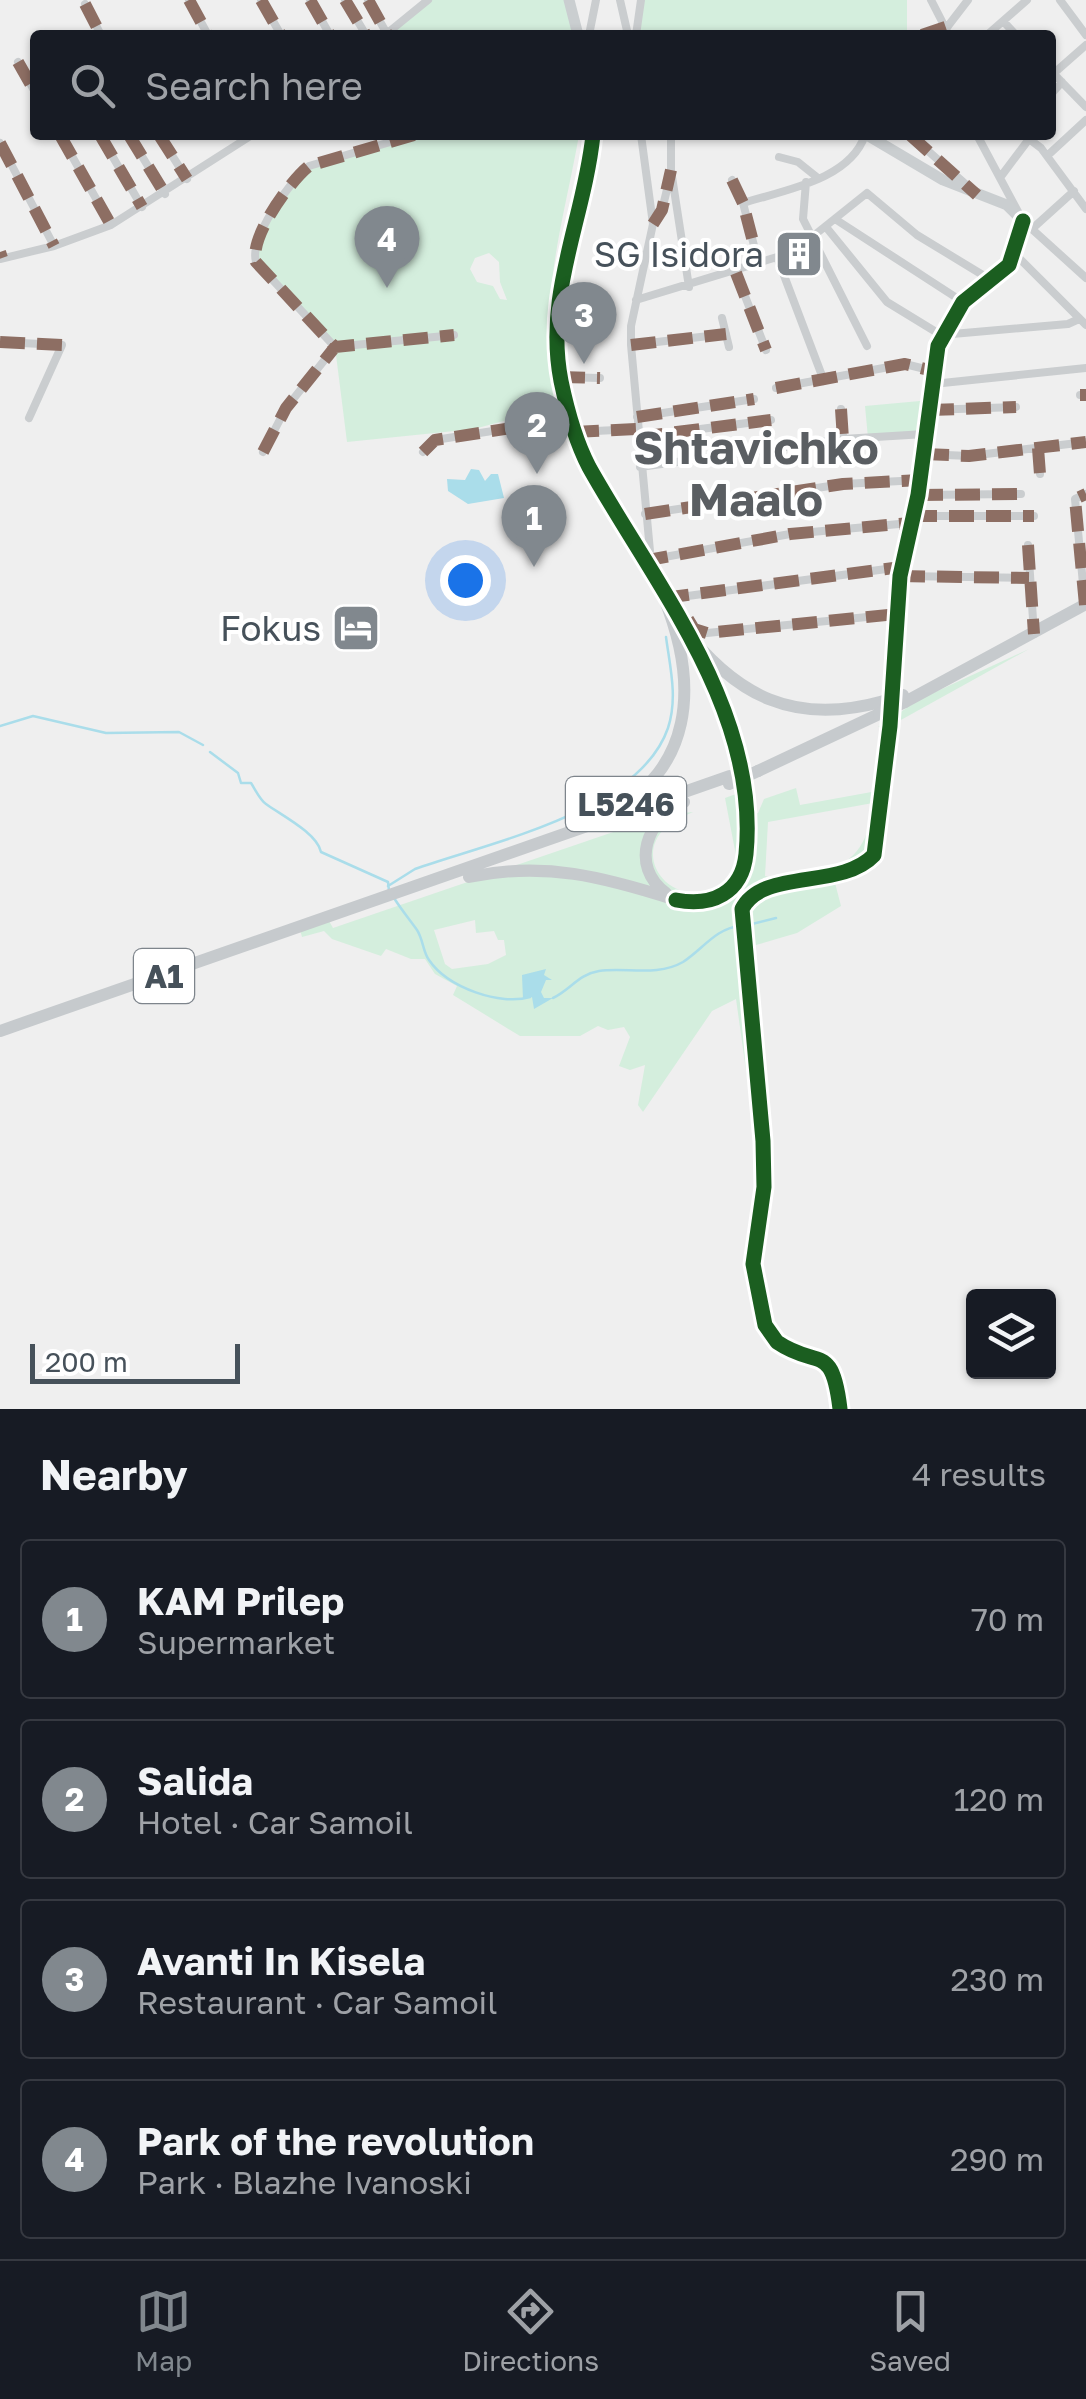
<!DOCTYPE html>
<html lang="en">
<head>
<meta charset="utf-8">
<style>
  body { margin:0; font-family:"Golos Text",sans-serif; background:#242831; color:#f1f3f6 }
  .controls { position:absolute; right:30px; bottom:30px; display:grid; overflow:hidden; border-radius:10px; box-shadow:0 2px 8px #0004 }
  .controls button { width:90px; height:90px; display:grid; place-items:center; padding:0; border:0; border-bottom:2px solid #363941; background:#171b24; color:#f1f3f6; font:50px sans-serif }
  .scale { position:absolute; left:30px; bottom:25px; width:210px; box-sizing:border-box; padding-left:10px; border:5px solid #46515a; border-top:0; font-size:28px; line-height:35px; white-space:nowrap; color:#46515a; -webkit-text-stroke:8px #fff; paint-order:stroke }
  .you { position:absolute; left:465px; top:580px; width:35px; height:35px; margin:-25px; border:8px solid #fff; border-radius:50%; background:#1a73e8; box-shadow:0 0 0 15px #1a73e833 }
  .badge { display:grid; place-items:center; width:65px; height:65px; border-radius:50%; background:#81888e; color:#fff; font-size:32px; font-weight:700 }
  .pin { position:absolute; translate:-50% -82px; filter:drop-shadow(0 2px 5px #0008) }
  .pin::after { content:''; position:absolute; top:52px; width:35px; height:30px; background:inherit; clip-path:polygon(0 0,100% 0,50% 100%) }
  .list { margin:0; padding:0; list-style:none }
  h2 { display:flex; justify-content:space-between; align-items:center; height:130px; margin:0; padding:0 40px; font-size:42px }
  h2 small { font-size:32px; font-weight:400; color:#9ea1a6 }
  .list li { display:grid; grid-template-columns:65px 1fr auto; gap:30px; align-items:center; box-sizing:border-box; height:160px; margin:0 20px 20px; padding:0 20px; border:2px solid #363941; border-radius:10px }
  .list b { display:block; font-size:38px; white-space:nowrap }
  .list p { margin:0; font-size:32px; white-space:nowrap; color:#9ea1a6 }
  .list em { font-size:32px; font-style:normal; color:#9ea1a6 }
  .icon { flex:none; width:55px; height:55px; fill:none; stroke:currentColor; stroke-width:2; stroke-linecap:round; stroke-linejoin:round }
  .map { position:relative; flex:none; width:1086px; height:1409px; overflow:hidden }
  .search { position:absolute; background:#171b24; box-shadow:0 2px 8px #0004; left:30px; right:30px; top:30px; height:110px; display:flex; align-items:center; gap:25px; box-sizing:border-box; padding:0 35px; border-radius:10px; color:#9ea1a6; font-size:38px }
  .sheet { height:850px; background:#171b24 }
  nav { display:flex; justify-content:space-around; align-items:center; box-sizing:border-box; height:140px; border-top:2px solid #363941; background:#171b24; font-size:28px; color:#9ea1a6 }
  nav a { display:grid; justify-items:center; gap:5px }
  nav .on { color:#81888e }
  .map>svg:first-child { display:block }
  .green { fill:#d4eedd; fill-rule:evenodd }
  .water { fill:#aaddea }
  .lines { fill:none; stroke-linecap:round; stroke-linejoin:round }
  .stream { stroke:#aaddea; stroke-width:2.5 }
  .street { stroke:#cacdcf; stroke-width:8 }
  .secondary { stroke:#caced0; stroke-width:11 }
  .primary { stroke:#c6cacd; stroke-width:12 }
  .primary-bridge { stroke:#c6cacd; stroke-width:12 }
  .quiet { stroke:#8d6e63; stroke-width:12; stroke-dasharray:25 12; stroke-linecap:butt }
  .cycleway-casing { stroke:#fff; stroke-width:21 }
  .cycleway { stroke:#1b5e20; stroke-width:15 }
  .labels { text-anchor:middle; dominant-baseline:central; stroke-width:8; stroke-linejoin:round; paint-order:stroke }
  .shield { fill:#fff; stroke:#7e858c; stroke-width:2.5 }
  .shield-label { font-size:32px; font-weight:bold; fill:#46515a }
  .poi-label { font-size:35px; fill:#46515a; stroke:#fff; text-anchor:end }
  .district-label { font-size:45px; font-weight:bold; fill:#5a5e62; stroke:#fff }
</style>
</head>
<body>
<div class="map">
<svg width="1086" height="1409" viewBox="0 0 1086 1409">
  <rect width="100%" height="100%" fill="#efefef"/>
  <!-- green -->
  <path class="green" d="M428,0H569L578,35H398L394,27Z
    M641,0H907V35H636Z
    M414,135H579C562,231 535,307 558,406L474,429L347,442L335,347L256,262L259,235L309,166ZM489,253L499,262L500,282L507,300L500,299L493,286L477,282L470,269L475,258Z
    M931,400L925,434L868,438L865,406Z
    M1029,649L890,726L878,727L920,699Z
    M796,788L800,805L877,791V838L883,845L871,868L834,879L841,906L797,933L749,947L764,1187L756,1204L757,1148L736,999L712,1011L643,1112L638,1105L645,1065L630,1070L619,1066L630,1037L624,1027L608,1030L598,1026L580,1036H520L453,995L457,986L435,974L425,959H411L386,949L381,956L332,939L324,931L302,937L300,930L328,919L333,928L663,815L693,812C685,816 672,820 666,827C628,862 680,918 732,882L737,861L725,798L744,791L748,816L758,813L764,799ZM873,803C868,846 855,865 812,874C796,878 781,881 765,876L768,822ZM475,920L476,933L494,931L498,940H504L506,955L488,964L452,969L445,964L434,930Z"/>
  <!-- water -->
  <path class="water" d="M471,469L479,470L485,481L491,474H498L504,498L468,504L448,491L447,479L465,480Z
    M546,969L544,975L552,980H546L541,992L544,998H553L534,1009L532,997L523,999L522,975Z"/>
  <g class="lines">
    <!-- stream -->
    <path class="stream" d="M0,726L33,716L106,733L179,732L203,745
      M210,752L238,773L241,783H251C255,789 260,800 266,804C281,815 317,833 321,852L388,882L389,891
      M388,886L415,869C491,842 639,812 668,728C678,698 670,667 666,637
      M394,898C401,909 409,919 417,930C423,939 423,952 429,960C448,988 501,1006 530,997
      M748,925L776,918
      M553,998C570,990 579,974 599,971C626,967 657,977 683,962C702,950 716,928 740,926"/>
    <!-- street -->
    <path class="street" d="M189,0L208,35
      M261,0L281,35
      M310,0L330,35
      M345,0L366,35
      M368,0L387,34
      M620,0L628,35
      M931,0L949,35
      M1060,0L1086,35
      M85,4L101,35
      M1003,21L1016,35
      M948,26L968,0
      M385,35L428,0
      M589,35L596,0
      M636,35L641,0
      M922,35L948,26
      M987,35L1027,0
      M18,62L35,92
      M1051,71L1086,107
      M1053,74L1086,45
      M1051,94L1062,82
      M60,135L111,225
      M100,135L142,207
      M129,135L165,194
      M159,135L187,179
      M414,135L309,166C289,182 249,238 256,262L335,347L454,335
      M641,135L653,224L631,326V345L650,551L643,561
      M671,135V170L689,287
      M910,135L970,188
      M977,135L1023,221L1086,278
      M1024,135L1041,148L1086,209
      M0,143L54,246
      M1047,156L1086,120
      M779,157L798,162L818,178
      M1002,175L1032,135
      M732,180L743,203L759,265
      M806,182L803,219L867,346
      M743,203C784,190 850,180 865,135
      M835,219L963,302
      M653,224L662,210L670,177
      M826,227L887,302L941,335L1068,324L1079,319
      M1033,228L1074,191
      M1015,254L1086,325
      M777,257L824,381
      M0,259L54,246L111,225L252,135
      M736,273L766,350
      M636,300L777,257L812,237L867,193L917,235L991,280
      M722,318L729,347
      M0,342L62,345L29,418
      M631,345L726,334
      M560,377L600,378
      M933,384L1086,368
      M776,388L905,364L933,371
      M1080,395H1086
      M841,409L843,439
      M929,410L1016,407
      M637,417L754,399
      M574,432L637,429
      M638,437L771,420
      M1038,448L1040,474
      M263,452L286,408L335,347
      M423,452L435,440L569,419
      M924,454L969,456L1086,442
      M640,467L843,439L925,434
      M918,495L1021,494
      M645,514L843,484L920,480
      M914,516H1034
      M1028,545L1034,634
      M643,561L790,534L910,523
      M900,576L1029,578
      M673,598L901,567
      M674,598L694,629L707,633L897,614
      M1085,605L1075,499L1086,494"/>
    <!-- secondary -->
    <path class="secondary" d="M569,0L578,35
      M593,135C587,186 566,234 559,285C541,403 608,510 668,605
      M676,900C784,922 744,761 722,706C713,684 702,663 691,643
      M840,1409C832,1341 818,1370 777,1342L765,1325L753,1264L764,1187L763,1141L742,909C763,868 841,890 874,855L890,726L900,576L918,495L938,346L963,302L1009,265L1023,221L1007,205L943,180L867,135"/>
    <!-- primary -->
    <path class="primary" d="M682,626C736,697 795,726 884,701
      M905,702L1086,604
      M758,771L879,714
      M601,817C695,773 699,685 664,598
      M469,877C544,861 604,877 676,900
      M666,893C629,866 647,818 684,802
      M0,1031L730,776"/>
    <!-- primary-bridge -->
    <path class="primary-bridge" d="M884,701L903,695
      M879,714L905,702
      M729,784L758,771"/>
    <!-- quiet -->
    <path class="quiet" d="M189,0L208,35
      M261,0L281,35
      M310,0L330,35
      M345,0L366,35
      M368,0L387,34
      M85,4L101,35
      M922,35L948,26
      M18,62L35,92
      M60,135L111,225
      M100,135L142,207
      M129,135L165,194
      M159,135L187,179
      M414,135L309,166C289,182 249,238 256,262L335,347L454,335
      M910,135L977,195
      M0,143L54,246
      M732,180L743,203L759,265
      M653,224L662,210L671,170
      M0,252L2,258
      M736,273L766,350
      M0,342L62,345
      M631,345L726,334
      M560,377L600,378
      M776,388L905,364L933,371
      M1080,395H1086
      M841,409L843,439
      M929,410L1016,407
      M637,417L754,399
      M574,432L637,429
      M638,437L771,420
      M1038,448L1040,474
      M263,452L286,408L335,347
      M423,452L435,440L569,419
      M924,454L969,456L1086,442
      M918,495L1021,494
      M645,514L843,484L920,480
      M912,516H1034
      M1028,545L1034,634
      M643,561L790,534L910,523
      M900,576L1029,578
      M664,598L901,567
      M1085,605L1075,499L1086,494
      M688,619L694,629L707,633L897,614"/>
    <!-- cycleway casing -->
    <g class="cycleway-casing">
      <path id="cycleway" d="M593,135C584,220 544,294 561,381C567,410 575,440 589,467C655,585 760,711 746,854C742,893 712,907 676,900
        M840,1409C832,1341 818,1370 777,1342L765,1325L753,1264L764,1187L763,1141L742,909C763,868 841,890 874,855L890,726L900,576L918,495L938,346L963,302L1009,265L1023,221"/>
    </g>
    <!-- cycleway -->
    <use href="#cycleway" class="cycleway"/>
  </g>
  <!-- icons -->
  <defs>
    <g id="building-square" transform="scale(2.5)"><rect x="-9" y="-9" width="18" height="18" rx="4" fill="#81888e" stroke="#fff"/><path d="M-4-6H4V6H1V3H-1V6H-4ZM-2.5-4.3h1.7v1.8h-1.7ZM.8-4.3h1.7v1.8H.8ZM-2.5-1h1.7V.8h-1.7ZM.8-1h1.7V.8H.8Z" fill="#fff"/></g>
    <g id="hotel-square" transform="scale(2.5)"><rect x="-9" y="-9" width="18" height="18" rx="4" fill="#81888e" stroke="#fff"/><path d="M-6-4.5h1.5V1H6V5H4.5V3h-9V5H-6ZM-4 0a1.8 1.8 0 1 1 3.6 0ZM.5 0V-2.5h3Q6-2.5 6 0Z" fill="#fff"/></g>
  </defs>
  <g fill-rule="evenodd">
    <use href="#building-square" x="799" y="254"/>
    <use href="#hotel-square" x="356" y="628"/>
  </g>
  <g class="labels">
    <!-- shield labels -->
    <g class="shield">
      <rect x="566" y="777" width="120" height="54" rx="8"/>
      <rect x="134" y="949" width="60" height="54" rx="8"/>
    </g>
    <g class="shield-label">
      <text x="626" y="804">L5246</text>
      <text x="164" y="976">A1</text>
    </g>
    <!-- poi labels -->
    <g class="poi-label">
      <text x="764" y="254">SG Isidora</text>
      <text x="321" y="628">Fokus</text>
    </g>
    <!-- district labels -->
    <g class="district-label">
      <text x="756" y="447">Shtavichko<tspan x="756" dy="52">Maalo</tspan></text>
    </g>
  </g>
</svg>
<div class="controls">
<button><svg class="icon" aria-label="layers" viewBox="0 0 24 24"><path d="M12 4l9 5-9 5-9-5zM3 14l9 5 9-5"/></svg></button>
</div>
<div class="scale">200 m</div>
<div class="you"></div>
<div class="pin badge" style="left:534px;top:567px">1</div>
<div class="pin badge" style="left:537px;top:474px">2</div>
<div class="pin badge" style="left:584px;top:364px">3</div>
<div class="pin badge" style="left:387px;top:288px">4</div>
<div class="search"><svg class="icon" aria-label="search" viewBox="0 0 24 24"><circle cx="10" cy="10" r="6"/><path d="M15 15l6 6"/></svg>Search here</div>
</div>
<section class="sheet">
<h2>Nearby<small>4 results</small></h2>
<ul class="list">
<li><span class="badge">1</span><div><b>KAM Prilep</b><p>Supermarket</p></div><em>70 m</em></li>
<li><span class="badge">2</span><div><b>Salida</b><p>Hotel · Car Samoil</p></div><em>120 m</em></li>
<li><span class="badge">3</span><div><b>Avanti In Kisela</b><p>Restaurant · Car Samoil</p></div><em>230 m</em></li>
<li><span class="badge">4</span><div><b>Park of the revolution</b><p>Park · Blazhe Ivanoski</p></div><em>290 m</em></li>
</ul>
</section>
<nav>
<a class="on"><svg class="icon" aria-label="map" viewBox="0 0 24 24"><path d="M3 6l6-2 6 2 6-2v14l-6 2-6-2-6 2zM9 4v14M15 6v14"/></svg>Map</a>
<a><svg class="icon" aria-label="directions" viewBox="0 0 24 24"><path d="M12 3l9 9-9 9-9-9zM9 14v-3h6M13 9l2 2-2 2"/></svg>Directions</a>
<a><svg class="icon" aria-label="saved" viewBox="0 0 24 24"><path d="M7 4h10v16l-5-4-5 4z"/></svg>Saved</a>
</nav>
</body>
</html>
